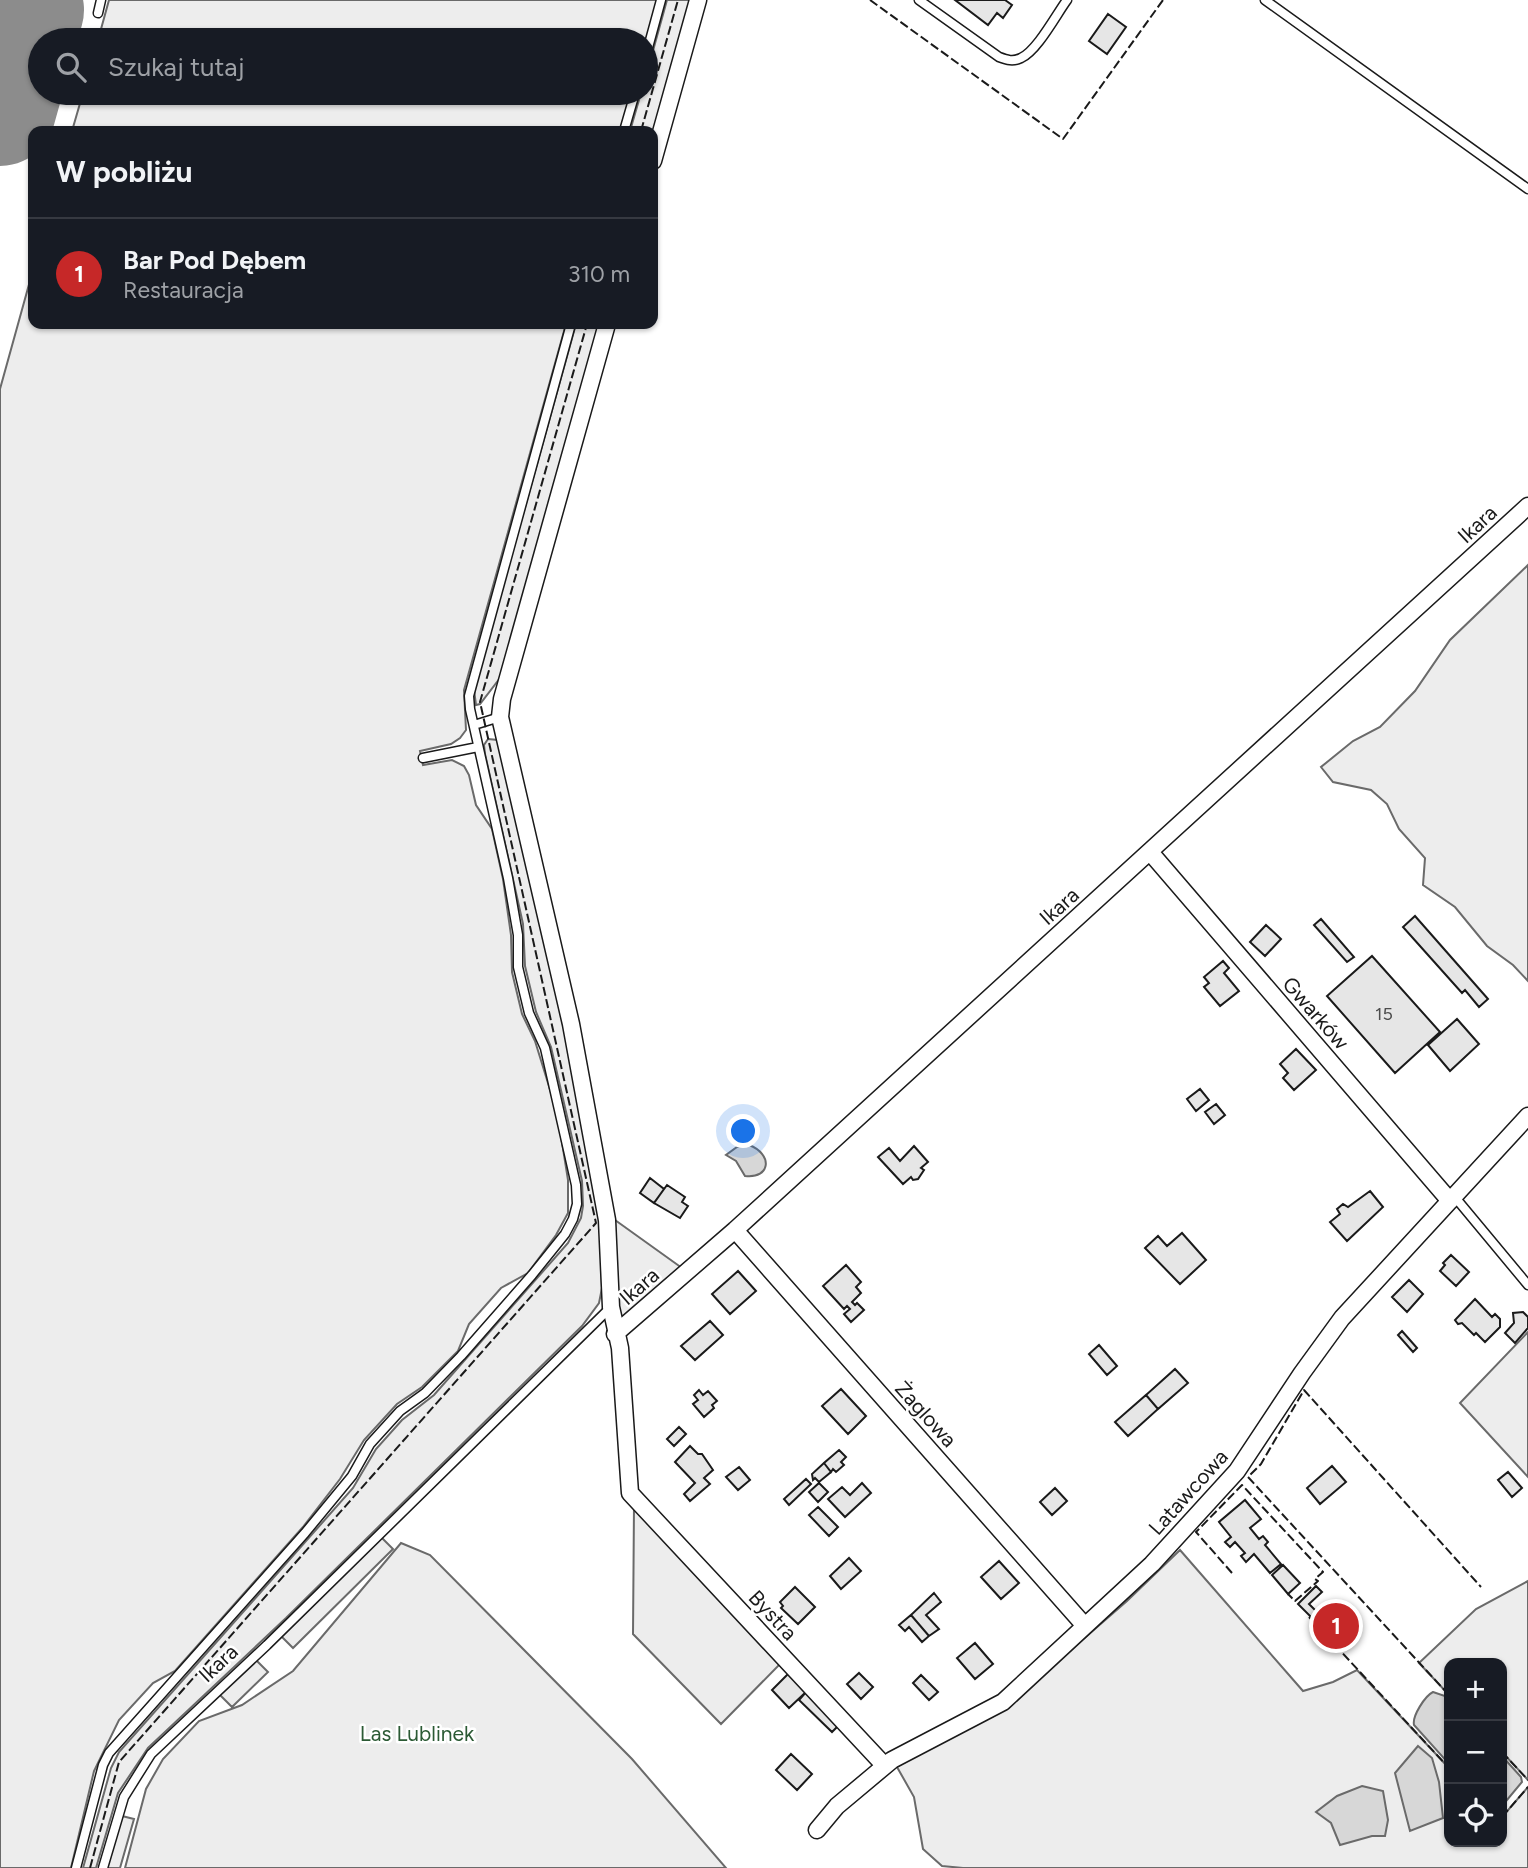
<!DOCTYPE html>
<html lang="pl">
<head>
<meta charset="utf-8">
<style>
  body { margin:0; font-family:Figtree,sans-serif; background:#20242c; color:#f1f3f6 }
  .controls { position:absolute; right:21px; bottom:21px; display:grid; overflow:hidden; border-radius:14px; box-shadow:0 2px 5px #0004 }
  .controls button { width:63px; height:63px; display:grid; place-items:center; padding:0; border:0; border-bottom:2px solid #363941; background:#171b24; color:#f1f3f6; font:35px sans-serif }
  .you { position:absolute; left:744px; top:1132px; width:24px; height:24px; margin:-18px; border:5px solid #fff; border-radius:50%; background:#1a73e8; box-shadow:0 0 0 10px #1a73e833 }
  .badge { display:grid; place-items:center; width:46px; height:46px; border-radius:50%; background:#c62828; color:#fff; font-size:23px; font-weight:700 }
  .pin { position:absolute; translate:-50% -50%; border:4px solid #fff; box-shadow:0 2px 7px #0006 }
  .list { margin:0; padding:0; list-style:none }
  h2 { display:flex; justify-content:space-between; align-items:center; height:91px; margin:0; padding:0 28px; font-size:30px }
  h2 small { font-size:23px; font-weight:400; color:#9ea1a6 }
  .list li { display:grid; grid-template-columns:46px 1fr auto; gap:21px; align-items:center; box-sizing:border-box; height:112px; padding:0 28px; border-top:2px solid #363941 }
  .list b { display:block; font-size:26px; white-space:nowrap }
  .list p { margin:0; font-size:23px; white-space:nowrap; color:#9ea1a6 }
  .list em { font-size:23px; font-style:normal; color:#9ea1a6 }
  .icon { flex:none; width:38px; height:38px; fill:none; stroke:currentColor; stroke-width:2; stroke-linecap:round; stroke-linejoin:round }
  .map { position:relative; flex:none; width:1528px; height:1868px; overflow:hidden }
  .search { position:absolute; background:#171b24; box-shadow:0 2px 5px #0004; left:28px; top:28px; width:630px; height:77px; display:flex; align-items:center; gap:18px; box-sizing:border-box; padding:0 24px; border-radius:38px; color:#9ea1a6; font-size:26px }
  .panel { position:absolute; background:#171b24; box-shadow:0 2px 5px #0004; left:28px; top:126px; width:630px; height:203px; border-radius:14px }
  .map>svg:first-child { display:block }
  .built { fill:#ededed; stroke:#6a6a6a; stroke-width:2 }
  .water { fill:#d7d7d7; stroke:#6a6a6a; stroke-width:2 }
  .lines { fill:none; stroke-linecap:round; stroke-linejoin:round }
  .runway { stroke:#8c8c8c; stroke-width:112 }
  .building { fill:#e6e6e6; stroke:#1a1a1a; stroke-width:2 }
  .lane-casing { stroke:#1a1a1a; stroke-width:11 }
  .street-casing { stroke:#1a1a1a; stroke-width:19 }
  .lane { stroke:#fff; stroke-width:8 }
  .street { stroke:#fff; stroke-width:16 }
  .fence { stroke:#1a1a1a; stroke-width:2; stroke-dasharray:9 3.5; stroke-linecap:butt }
  .labels { text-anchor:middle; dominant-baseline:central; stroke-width:5; stroke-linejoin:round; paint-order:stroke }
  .number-label { font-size:18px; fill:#4d4d4d }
  .street-label { font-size:21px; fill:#1a1a1a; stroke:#fff }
  .park-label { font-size:21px; fill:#2b5a34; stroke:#fff }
</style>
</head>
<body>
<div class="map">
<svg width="1528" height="1868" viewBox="0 0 1528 1868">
  <rect width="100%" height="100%" fill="#fff"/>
  <!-- built -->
  <path class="built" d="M109,0H657L646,41L98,40Z
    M667,0H690L653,134V131H630L641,93H646V76Z
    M83,93H631L620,131H72Z
    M33,270V324H566L464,690L466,730L460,738L451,744L420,751L423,765L452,760L464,766L469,775L476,805L492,829L503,879L511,935L512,972L522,1014L535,1041L552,1096L561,1136L568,1180V1213L556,1235L528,1273L501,1288L469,1324L458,1351L422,1387L397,1404L364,1440L340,1479L303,1527L175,1671L153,1683L119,1720L94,1771L71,1868H0V389Z
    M576,324H600L500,678L480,704L476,705L474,690Z
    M1528,565V981L1513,965L1487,946L1455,907L1423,885L1425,858L1399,829L1387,804L1371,790L1333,782L1321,767L1353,741L1380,727L1415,691L1450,640Z
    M488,739L498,740L567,1026L600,1217L602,1288L599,1303L582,1326L286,1618L148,1748L118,1793L96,1868H83L111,1768L119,1752L353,1488L376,1449L402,1420L434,1395L568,1243L581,1218L583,1206L582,1181L551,1047L536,1012L525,966L523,924L485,754L484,745Z
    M615,1220L682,1268L623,1319L617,1316Z
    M1528,1332V1477L1460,1403Z
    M634,1505L781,1663L721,1724L633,1634Z
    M379,1535L393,1549L293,1648L279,1634Z
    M401,1543L430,1555L632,1759L726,1868H125L146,1789L163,1759L199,1721L242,1705L293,1671Z
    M1180,1550L1303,1691L1333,1682L1357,1670L1449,1768V1842H1502V1817L1528,1787V1868H963L942,1866L923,1849L914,1797L897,1767L1057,1662L1127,1601Z
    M1528,1581V1780L1502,1752V1663H1449V1695L1419,1663L1476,1609Z
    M254,1658L268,1672L232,1707L217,1692Z
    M118,1815L134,1819L120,1868H103Z"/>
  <!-- water -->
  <path class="water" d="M749,1145C773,1154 771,1179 745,1176L736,1161L726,1155L737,1147Z
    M1433,1692L1445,1696L1449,1701V1764L1414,1725C1412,1716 1425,1696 1433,1692Z
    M1418,1746L1432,1758L1439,1782L1443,1818L1410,1831L1395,1773Z
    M1502,1756L1521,1777L1522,1782L1502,1806Z
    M1362,1786L1383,1791L1388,1820L1385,1836H1372L1340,1845L1331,1823L1316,1812L1337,1796Z"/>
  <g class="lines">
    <!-- runway -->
    <path class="runway" d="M0,110L28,10"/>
  </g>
  <!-- building -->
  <path class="building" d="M955,0H1005L1012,5L1003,18L997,13L988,25Z
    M1108,14L1126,27L1107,54L1089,41Z
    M1415,916L1488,999L1479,1007L1465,990L1462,993L1403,927Z
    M1321,919L1354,957L1347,962L1314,925Z
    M1266,925L1281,939L1265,956L1250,942Z
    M1372,956L1440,1032L1395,1073L1327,996Z
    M1223,961L1229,968L1224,973L1239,991L1220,1006L1204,987L1209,983L1204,977Z
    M1457,1019L1479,1044L1450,1071L1428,1045Z
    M1296,1049L1316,1070L1294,1090L1283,1078L1288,1073L1280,1064Z
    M1200,1089L1209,1100L1196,1111L1187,1099Z
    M1216,1104L1225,1115L1214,1124L1205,1112Z
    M914,1146L928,1162L921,1168L924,1170L918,1179L913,1180L911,1177L903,1184L878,1157L889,1148L900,1161Z
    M650,1178L664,1189L654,1203L640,1193Z
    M667,1185L685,1197L682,1202L688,1206L680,1218L654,1203Z
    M1370,1191L1383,1207L1347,1241L1330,1222L1340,1214L1337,1209L1343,1204L1348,1207Z
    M1182,1233L1206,1260L1180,1284L1145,1248L1158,1236L1167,1246Z
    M1451,1255L1469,1272L1456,1286L1440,1271L1445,1265L1443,1263Z
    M846,1265L861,1282L856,1287L861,1293L852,1302L855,1305L857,1303L864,1310L851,1322L844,1314L850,1309L847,1306L844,1309L823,1286Z
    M738,1271L756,1291L730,1314L712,1294Z
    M1409,1280L1423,1294L1407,1312L1392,1297Z
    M1475,1299L1492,1317L1495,1314L1500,1319V1327L1485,1342L1476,1333L1474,1335L1462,1323L1458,1324L1455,1320Z
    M1523,1312L1528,1317V1328L1515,1343L1505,1333L1514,1323L1513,1313Z
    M710,1321L723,1335L695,1360L681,1346Z
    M1402,1331L1417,1348L1413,1352L1398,1335Z
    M1099,1345L1117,1366L1107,1375L1089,1354Z
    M1175,1369L1188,1383L1158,1409L1146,1395Z
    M841,1389L866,1416L848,1434L822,1406Z
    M699,1390L703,1395L708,1391L717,1401L712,1405L714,1408L704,1417L693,1404L698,1400L694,1395Z
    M1146,1395L1158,1409L1128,1436L1115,1422Z
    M679,1427L686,1434L674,1446L667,1439Z
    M690,1446L698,1454H702L713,1470L704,1478L710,1484L690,1501L684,1494L695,1483L675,1462Z
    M839,1450L846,1457L841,1462L844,1465L836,1472L833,1469L831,1472L824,1463Z
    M824,1463L831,1472L819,1482L815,1478L813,1480L812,1474Z
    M1332,1466L1346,1482L1320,1504L1307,1488Z
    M739,1467L750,1480L738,1490L726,1477Z
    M1508,1472L1522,1488L1512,1497L1498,1480Z
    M806,1479L811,1484L789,1505L784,1499Z
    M819,1483L828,1492L818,1502L809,1492Z
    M862,1483L871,1493L845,1517L828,1499L842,1487L850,1495Z
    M1055,1488L1067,1501L1052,1515L1040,1502Z
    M1245,1500L1261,1519L1250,1528L1259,1539L1263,1536L1268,1542L1265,1545L1281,1564L1270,1573L1254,1554L1246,1562L1241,1556L1245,1553L1235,1542L1230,1547L1225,1542L1231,1537L1219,1522Z
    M818,1507L838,1527L829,1536L809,1515Z
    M849,1558L861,1571L841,1589L830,1576Z
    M999,1561L1019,1583L1001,1599L981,1577Z
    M1283,1565L1300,1583L1288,1594L1272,1575Z
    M1316,1586L1322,1592L1309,1604L1320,1615L1314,1620L1298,1604Z
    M795,1587L815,1607L798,1624L781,1608L783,1606L780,1602Z
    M934,1593L941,1602L926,1615L939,1629L929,1636L911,1615Z
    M1333,1603L1339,1609L1334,1614L1354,1637L1345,1645L1319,1616Z
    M911,1615L929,1636L922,1642L909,1627L905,1631L899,1625Z
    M975,1643L993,1664L975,1679L957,1658Z
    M790,1672L807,1691L789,1708L772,1690Z
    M859,1673L873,1687L861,1699L847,1684Z
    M921,1675L938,1692L929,1700L913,1683Z
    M807,1691L841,1723L832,1732L799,1700Z
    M791,1754L812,1774L797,1790L776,1770Z"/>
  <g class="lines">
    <!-- lane casing -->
    <g class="lane-casing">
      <path id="lane" d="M919,0L999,57C1007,60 1013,62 1021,58C1037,51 1056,15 1067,0
        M1265,0L1528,189
        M98,13L101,0
        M646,55L661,0
        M624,131L635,93
        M474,725L500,717
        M423,758L478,747
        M1454,1196L1528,1285
        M76,1868L103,1765L109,1753L305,1533L352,1476L370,1444L400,1411L425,1393L461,1356L532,1275L565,1234L573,1219L577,1204L576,1185L545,1048L529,1013L518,967V935L508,878L470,709L469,696L571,324
        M103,1868L124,1797L151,1754L267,1645L611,1307"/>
    </g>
    <!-- street casing -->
    <g class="street-casing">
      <path id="street" d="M653,161L698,0
        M607,324L502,699L500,717L571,1024L607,1220L611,1307L620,1348L630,1493L884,1765
        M1150,852L1450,1201
        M735,1230L1085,1626
        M615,1334L735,1230L1528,506
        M817,1830L837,1806L892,1760L1003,1702L1152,1564L1237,1471L1302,1373L1342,1318L1528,1116"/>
    </g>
    <!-- lane -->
    <use href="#lane" class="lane"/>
    <!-- street -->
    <use href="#street" class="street"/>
    <!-- fence -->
    <path class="fence" d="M870,0L1063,139L1163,0
      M641,131L678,0
      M1232,1573L1196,1532L1242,1485L1323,1572L1315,1579L1318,1581L1295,1601L1288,1594
      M1309,1617L1449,1768
      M1449,1695L1248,1477L1261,1464L1304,1390L1481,1587
      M1502,1752L1528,1780
      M1502,1817L1528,1787
      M90,1868L119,1762L596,1223L480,702L587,324"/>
  </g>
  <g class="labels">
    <!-- number labels -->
    <g class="number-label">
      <text x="1384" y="1014">15</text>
    </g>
    <!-- street labels -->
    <g class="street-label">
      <text transform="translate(1477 524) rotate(-43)">Ikara</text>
      <text transform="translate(1059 906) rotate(-42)">Ikara</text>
      <text transform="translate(1316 1013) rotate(49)">Gwarków</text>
      <text transform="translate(639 1286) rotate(-41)">Ikara</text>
      <text transform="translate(926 1414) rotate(48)">Żaglowa</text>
      <text transform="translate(1188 1492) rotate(-48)">Latawcowa</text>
      <text transform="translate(773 1615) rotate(47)">Bystra</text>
      <text transform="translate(218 1663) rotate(-43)">Ikara</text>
    </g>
    <!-- park labels -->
    <g class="park-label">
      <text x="417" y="1733">Las Lublinek</text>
    </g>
  </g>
</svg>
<div class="controls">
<button>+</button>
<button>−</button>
<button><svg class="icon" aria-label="locate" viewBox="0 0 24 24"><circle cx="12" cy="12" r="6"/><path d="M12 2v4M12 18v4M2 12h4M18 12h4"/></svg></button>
</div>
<div class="you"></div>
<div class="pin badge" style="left:1336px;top:1626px">1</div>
<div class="search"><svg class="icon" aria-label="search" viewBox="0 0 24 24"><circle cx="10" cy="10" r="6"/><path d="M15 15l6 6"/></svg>Szukaj tutaj</div>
<section class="panel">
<h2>W pobliżu<small></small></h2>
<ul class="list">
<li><span class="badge">1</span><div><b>Bar Pod Dębem</b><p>Restauracja</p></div><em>310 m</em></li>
</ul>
</section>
</div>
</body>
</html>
